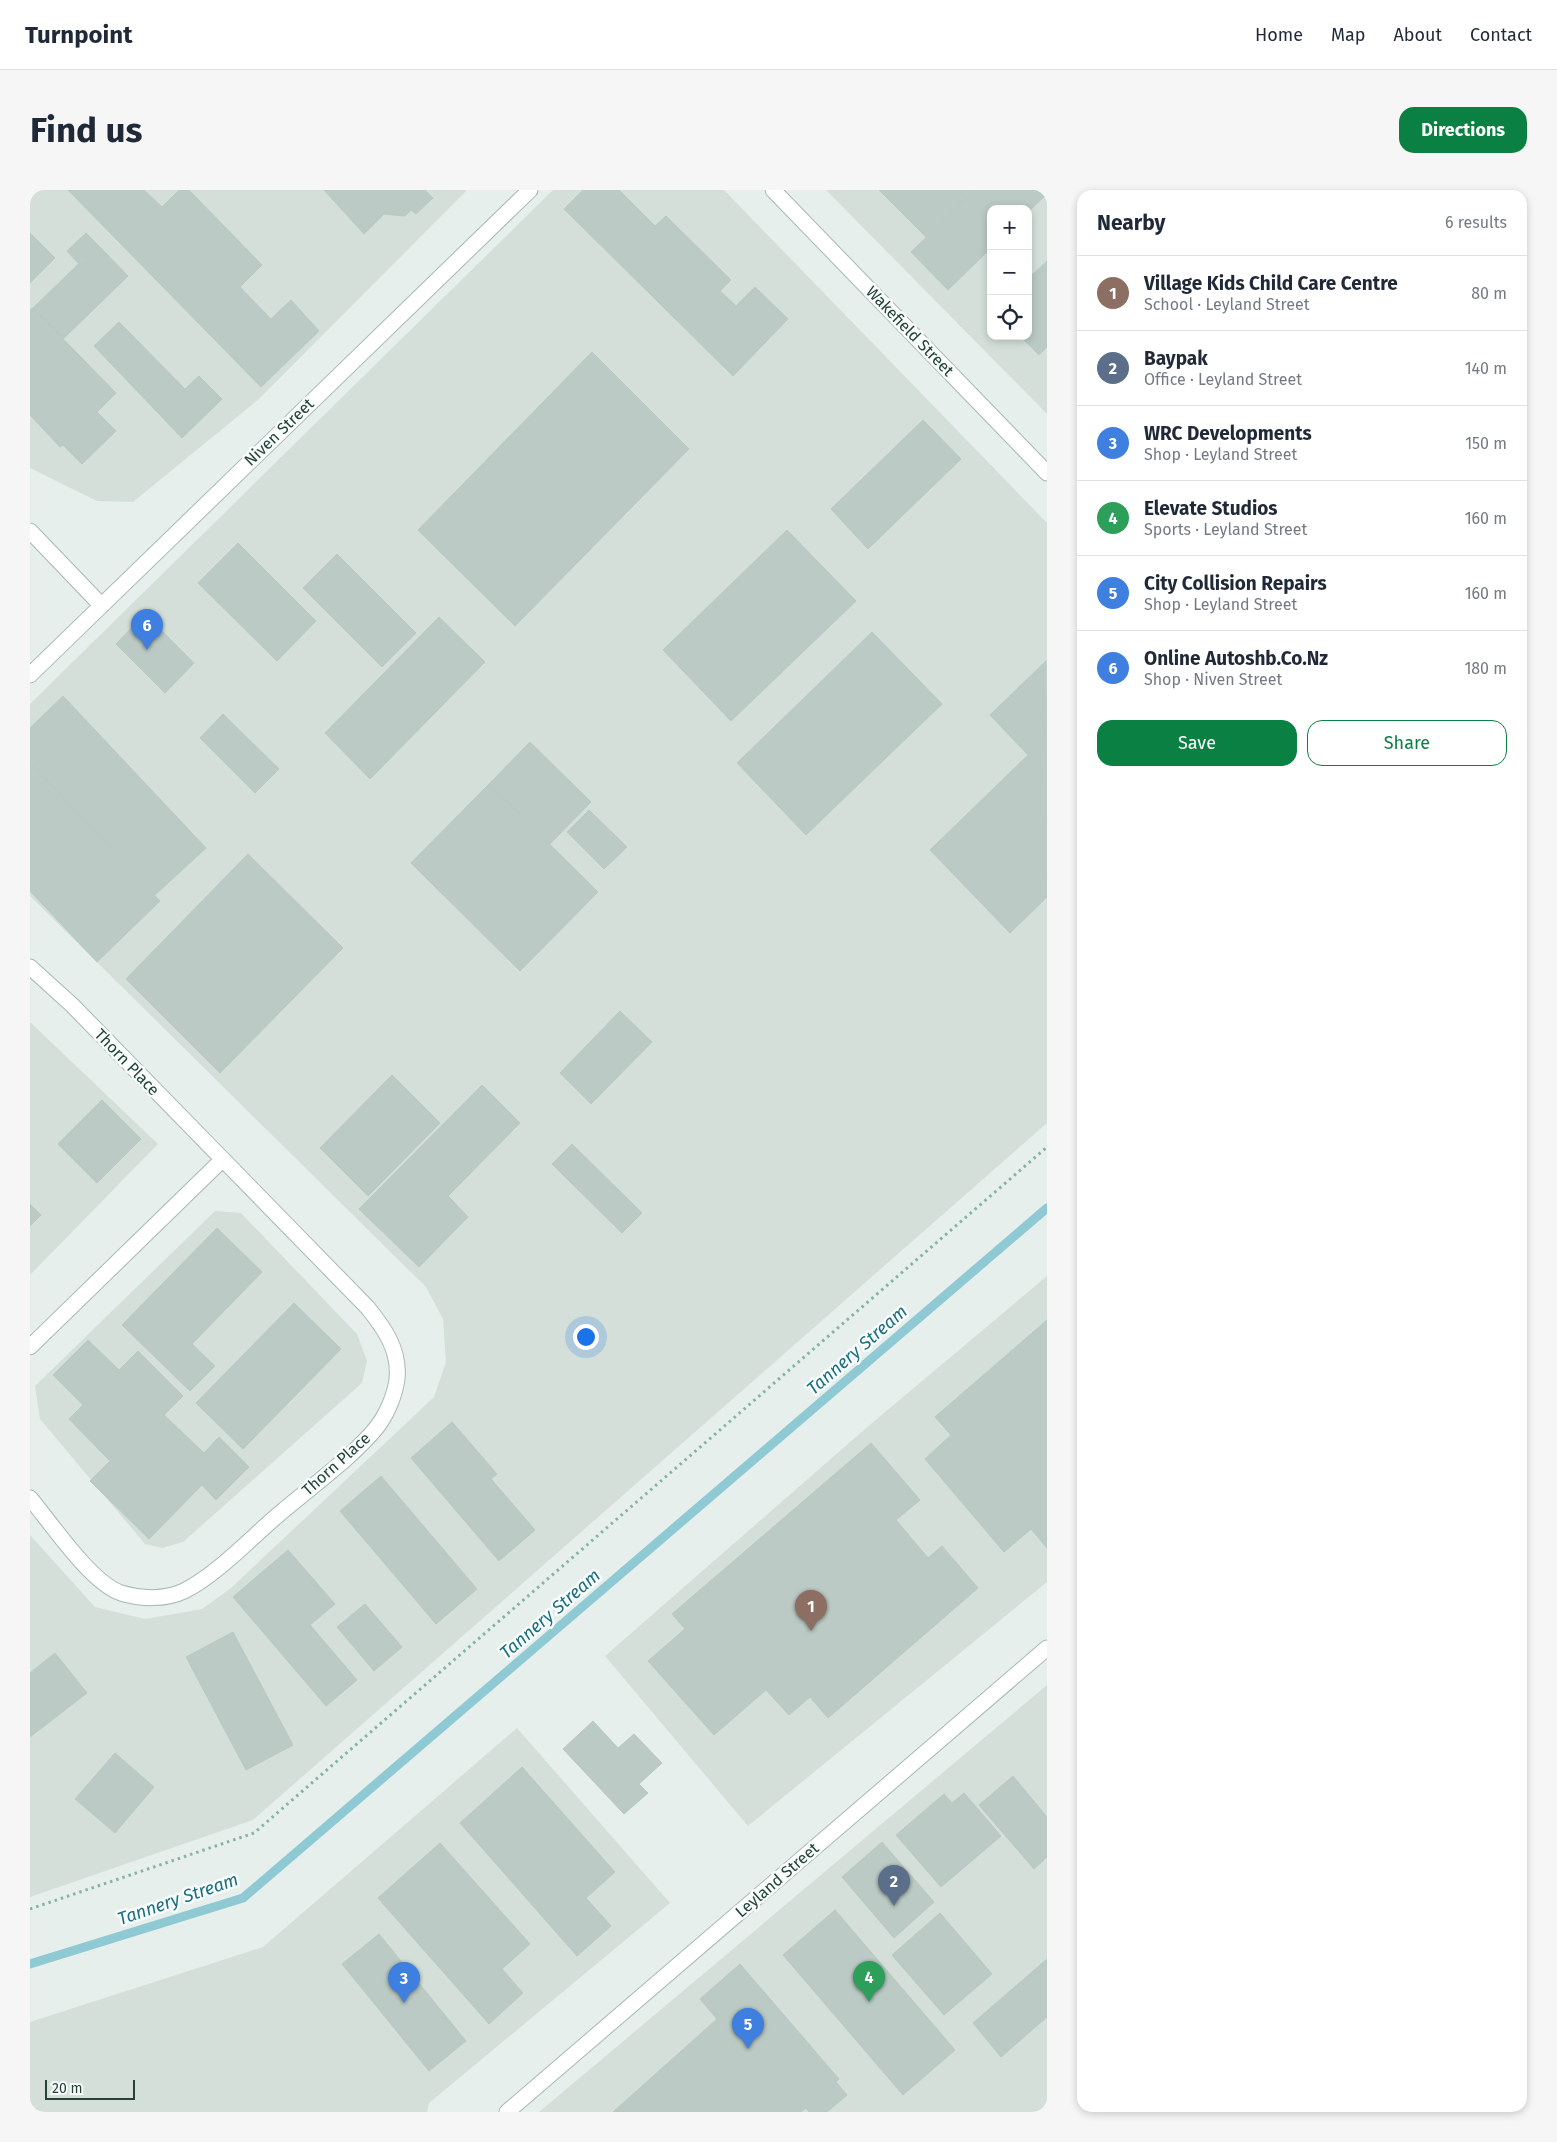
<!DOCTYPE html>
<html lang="en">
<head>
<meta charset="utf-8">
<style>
  body { margin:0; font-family:"Fira Sans",sans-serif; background:#f6f6f7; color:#1f2937 }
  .controls { position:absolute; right:15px; top:15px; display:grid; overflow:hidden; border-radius:10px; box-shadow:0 2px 8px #0003 }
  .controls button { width:45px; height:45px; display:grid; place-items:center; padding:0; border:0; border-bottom:1px solid #e0e1e3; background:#fff; color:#1f2937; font:25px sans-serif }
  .scale { position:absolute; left:15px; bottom:12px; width:90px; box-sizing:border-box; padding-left:5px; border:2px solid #24423a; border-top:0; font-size:14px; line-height:18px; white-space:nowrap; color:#24423a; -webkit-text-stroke:4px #f7fbf9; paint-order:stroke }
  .you { position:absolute; left:555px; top:1146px; width:18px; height:18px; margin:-12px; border:4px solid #fff; border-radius:50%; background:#1a73e8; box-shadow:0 0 0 8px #1a73e833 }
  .badge { display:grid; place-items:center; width:32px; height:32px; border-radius:50%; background:#0b8043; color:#fff; font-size:16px; font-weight:700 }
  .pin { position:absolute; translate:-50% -41px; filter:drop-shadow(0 1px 2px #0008) }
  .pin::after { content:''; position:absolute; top:26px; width:18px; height:15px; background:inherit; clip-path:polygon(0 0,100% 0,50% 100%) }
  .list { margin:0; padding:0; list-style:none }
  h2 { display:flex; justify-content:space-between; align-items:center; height:65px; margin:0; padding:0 20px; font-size:21px }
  h2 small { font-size:16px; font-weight:400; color:#747a83 }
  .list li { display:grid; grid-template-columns:32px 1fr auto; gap:15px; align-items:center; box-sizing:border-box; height:75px; padding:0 20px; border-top:1px solid #e0e1e3 }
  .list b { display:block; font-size:19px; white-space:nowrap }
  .list p { margin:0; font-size:16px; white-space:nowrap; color:#747a83 }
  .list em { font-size:16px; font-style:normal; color:#747a83 }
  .actions { display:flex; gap:10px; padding:15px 20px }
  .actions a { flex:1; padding:11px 0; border:1px solid #0b8043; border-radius:15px; text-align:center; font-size:18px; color:#0b8043 }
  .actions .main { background:#0b8043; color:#fff }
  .icon { flex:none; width:28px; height:28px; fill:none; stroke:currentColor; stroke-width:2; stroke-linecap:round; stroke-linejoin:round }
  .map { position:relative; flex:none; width:1017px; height:1922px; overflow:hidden; border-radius:15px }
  header { display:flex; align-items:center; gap:30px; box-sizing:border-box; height:70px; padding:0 25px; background:#fff; border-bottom:1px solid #e0e1e3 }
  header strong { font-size:24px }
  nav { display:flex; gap:28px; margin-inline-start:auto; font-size:18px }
  .intro { display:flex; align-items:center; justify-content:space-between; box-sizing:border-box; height:120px; padding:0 30px }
  h1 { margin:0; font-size:35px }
  .button { padding:12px 22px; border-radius:15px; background:#0b8043; color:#fff; font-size:18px; font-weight:700 }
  main { display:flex; gap:30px; padding:0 30px }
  aside { flex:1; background:#fff; border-radius:15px; box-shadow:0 2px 8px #0003 }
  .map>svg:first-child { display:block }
  .built { fill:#d4dfda; fill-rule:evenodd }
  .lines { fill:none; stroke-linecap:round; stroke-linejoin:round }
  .stream { stroke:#8ec9d4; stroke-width:9 }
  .building { fill:#bbcac4; stroke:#b8c9c2 }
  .minor-casing { stroke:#a8b8b2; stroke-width:17 }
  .path { stroke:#86b3a5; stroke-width:3; stroke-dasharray:2.5 4; stroke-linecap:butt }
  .minor { stroke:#fff; stroke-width:15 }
  .labels { text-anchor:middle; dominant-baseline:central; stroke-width:5; stroke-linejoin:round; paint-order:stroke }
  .street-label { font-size:16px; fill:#24423a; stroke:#f7fbf9 }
  .water-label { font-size:18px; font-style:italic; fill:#1c6f80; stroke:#f7fbf9 }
</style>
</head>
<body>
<header>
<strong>Turnpoint</strong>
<nav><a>Home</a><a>Map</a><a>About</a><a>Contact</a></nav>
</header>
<div class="intro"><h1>Find us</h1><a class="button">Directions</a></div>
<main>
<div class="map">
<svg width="1017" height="1922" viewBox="0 0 1017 1922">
  <rect width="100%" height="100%" fill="#e6efeb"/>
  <!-- built -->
  <path class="built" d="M0,0H437L229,209L103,312L67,311L0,278Z
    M523,0H694L1017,333V933L223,1630L0,1707V1345L65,1417L115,1429L172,1419L201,1398L404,1207L416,1172L413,1129L396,1097L0,706V514Z
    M796,0H1017V224ZM961,19H998V146H961Z
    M0,832L128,954L0,1085Z
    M185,1021L211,1023L327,1144L337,1171L332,1193L153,1352L132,1358L115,1354L10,1229L5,1196Z
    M1017,1086V1392L718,1636L575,1466L835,1239Z
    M1017,1495V1922H509Z
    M487,1538L640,1713L399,1913L397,1922H0V1832L233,1757Z"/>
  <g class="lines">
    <!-- stream -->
    <path class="stream" d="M0,1774L213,1708L1017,1018"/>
  </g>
  <!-- building -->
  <path class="building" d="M38,0H114L132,17L149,0H159L232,75L210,97L241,129L261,110L289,141L231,197Z
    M294,0H395L403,8L386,24L381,20L375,26L354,24L334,44Z
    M553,0H589L625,36L636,26L701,90L690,101L706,116L725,97L758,129L703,186L534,19Z
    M849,0H945L896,47Z
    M945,0H1017V4L998,22V19H961V58L918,100L881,62Z
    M0,43L25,68L0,93Z
    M56,43L68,55L48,73L37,61Z
    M68,55L98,86L33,149L3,118Z
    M1017,71V157L1009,165L990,146H998V89Z
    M3,118L86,203L67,222L86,241L52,274L33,255L30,257L0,225V120Z
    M89,132L155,199L169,186L192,209L152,248L64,156Z
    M562,162L659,259L485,436L388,340Z
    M893,230L931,269L838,359L801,319Z
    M757,340L826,411L701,531L633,460Z
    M208,353L286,431L247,471L168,393Z
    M307,364L386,443L352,477L273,398Z
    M115,424L164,473L135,503L86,454Z
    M409,427L455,472L340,589L295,543Z
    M842,442L912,514L776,645L707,573Z
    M1016,471L1017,707L980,743L900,660L998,565L960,525Z
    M33,506L176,658L125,705L0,572V538Z
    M193,524L249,579L225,603L170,548Z
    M500,552L561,612L520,654L459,594Z
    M0,572L130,711L67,772L0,701Z
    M459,594L568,702L490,781L381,673Z
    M559,620L597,657L574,679L537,642Z
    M218,664L313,758L190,883L96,789Z
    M590,821L622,852L561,914L530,883Z
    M362,885L410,933L338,1006L290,958Z
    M452,895L490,933L418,1006L438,1027L389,1077L329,1019Z
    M72,910L111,949L67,993L28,954Z
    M542,954L612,1023L592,1043L522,974Z
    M0,1014L11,1025L0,1036Z
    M187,1038L232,1082L162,1154L185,1176L160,1201L92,1135Z
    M264,1113L311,1159L213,1259L166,1213Z
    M1017,1130V1358L1001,1339L974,1362L895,1269L921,1245L905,1227Z
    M58,1150L89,1180L108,1161L153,1206L134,1225L174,1263L189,1247L219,1277L186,1310L172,1295L119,1349L60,1291L80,1271L39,1229L53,1215L23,1185Z
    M422,1232L467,1284L461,1289L505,1340L469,1371L381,1268Z
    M841,1253L890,1310L866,1330L898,1368L912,1356L948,1398L798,1528L780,1507L759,1525L736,1500L684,1545L618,1471L655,1439L642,1424Z
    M351,1286L447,1399L406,1434L310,1321Z
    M258,1360L305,1414L280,1435L327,1490L296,1516L203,1407Z
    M335,1414L372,1457L344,1481L307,1437Z
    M203,1442L263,1555L216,1580L156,1467Z
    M25,1463L57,1503L0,1547V1483Z
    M563,1531L588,1558L604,1544L632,1573L609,1594L618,1603L594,1624L533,1559Z
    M85,1563L124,1597L85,1643L45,1609Z
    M492,1577L585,1682L556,1708L581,1736L547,1766L430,1633Z
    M983,1586L1017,1627V1667L1004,1679L949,1615Z
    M934,1603L971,1646L911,1697L866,1645L914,1604L922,1613Z
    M852,1652L904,1712L864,1748L812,1687Z
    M410,1653L500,1754L472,1779L493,1803L459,1834L348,1708Z
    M805,1720L925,1860L873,1905L753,1765Z
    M910,1723L962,1784L914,1825L862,1765Z
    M349,1744L436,1851L399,1881L312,1774Z
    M1017,1769V1827L971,1867L943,1833Z
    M710,1774L809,1889L806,1892L817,1905L797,1922H779L776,1918L771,1922H583L687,1829L670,1809Z"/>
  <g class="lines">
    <!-- minor casing -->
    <g class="minor-casing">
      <path id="minor" d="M743,0L1017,283
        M0,341L71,415
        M0,485L500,0
        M0,777L42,815L338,1118C354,1138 370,1160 367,1189C365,1205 357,1224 347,1237C323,1267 278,1299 248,1325C221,1348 185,1386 154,1401C135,1410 111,1409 91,1403C61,1393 21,1333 0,1308
        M0,1157L192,970
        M477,1922L1017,1458"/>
    </g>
    <!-- path -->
    <path class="path" d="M0,1719L224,1643L1017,957"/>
    <!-- minor -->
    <use href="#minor" class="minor"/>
  </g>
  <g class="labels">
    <!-- street labels -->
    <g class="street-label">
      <text transform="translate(880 141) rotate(46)">Wakefield Street</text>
      <text transform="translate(249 242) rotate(-44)">Niven Street</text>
      <text transform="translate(97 872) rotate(46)">Thorn Place</text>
      <text transform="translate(306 1274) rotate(-42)">Thorn Place</text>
      <text transform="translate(747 1690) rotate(-41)">Leyland Street</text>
    </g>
    <!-- water labels -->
    <g class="water-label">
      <text transform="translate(827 1160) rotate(-41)">Tannery Stream</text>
      <text transform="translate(520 1424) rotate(-41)">Tannery Stream</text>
      <text transform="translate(148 1709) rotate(-19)">Tannery Stream</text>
    </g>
  </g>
</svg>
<div class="controls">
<button>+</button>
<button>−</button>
<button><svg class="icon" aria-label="locate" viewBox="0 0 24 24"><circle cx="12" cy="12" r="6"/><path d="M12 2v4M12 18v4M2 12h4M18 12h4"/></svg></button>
</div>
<div class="scale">20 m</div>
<div class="you"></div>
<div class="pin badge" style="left:781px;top:1441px;background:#8d6e63">1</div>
<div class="pin badge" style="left:864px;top:1716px;background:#5c6f8a">2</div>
<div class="pin badge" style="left:374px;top:1813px;background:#3f7fe0">3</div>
<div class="pin badge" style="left:839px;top:1812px;background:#2e9e5b">4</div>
<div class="pin badge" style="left:718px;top:1859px;background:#3f7fe0">5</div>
<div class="pin badge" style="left:117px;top:460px;background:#3f7fe0">6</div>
</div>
<aside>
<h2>Nearby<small>6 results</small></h2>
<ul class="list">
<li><span class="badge" style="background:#8d6e63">1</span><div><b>Village Kids Child Care Centre</b><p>School · Leyland Street</p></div><em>80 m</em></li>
<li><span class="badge" style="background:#5c6f8a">2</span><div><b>Baypak</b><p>Office · Leyland Street</p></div><em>140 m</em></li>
<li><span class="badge" style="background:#3f7fe0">3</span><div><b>WRC Developments</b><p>Shop · Leyland Street</p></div><em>150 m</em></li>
<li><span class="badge" style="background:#2e9e5b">4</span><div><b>Elevate Studios</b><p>Sports · Leyland Street</p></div><em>160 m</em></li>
<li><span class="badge" style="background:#3f7fe0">5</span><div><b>City Collision Repairs</b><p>Shop · Leyland Street</p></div><em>160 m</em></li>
<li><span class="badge" style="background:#3f7fe0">6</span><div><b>Online Autoshb.Co.Nz</b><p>Shop · Niven Street</p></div><em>180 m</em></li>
</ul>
<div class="actions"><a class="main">Save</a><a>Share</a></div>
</aside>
</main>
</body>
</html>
